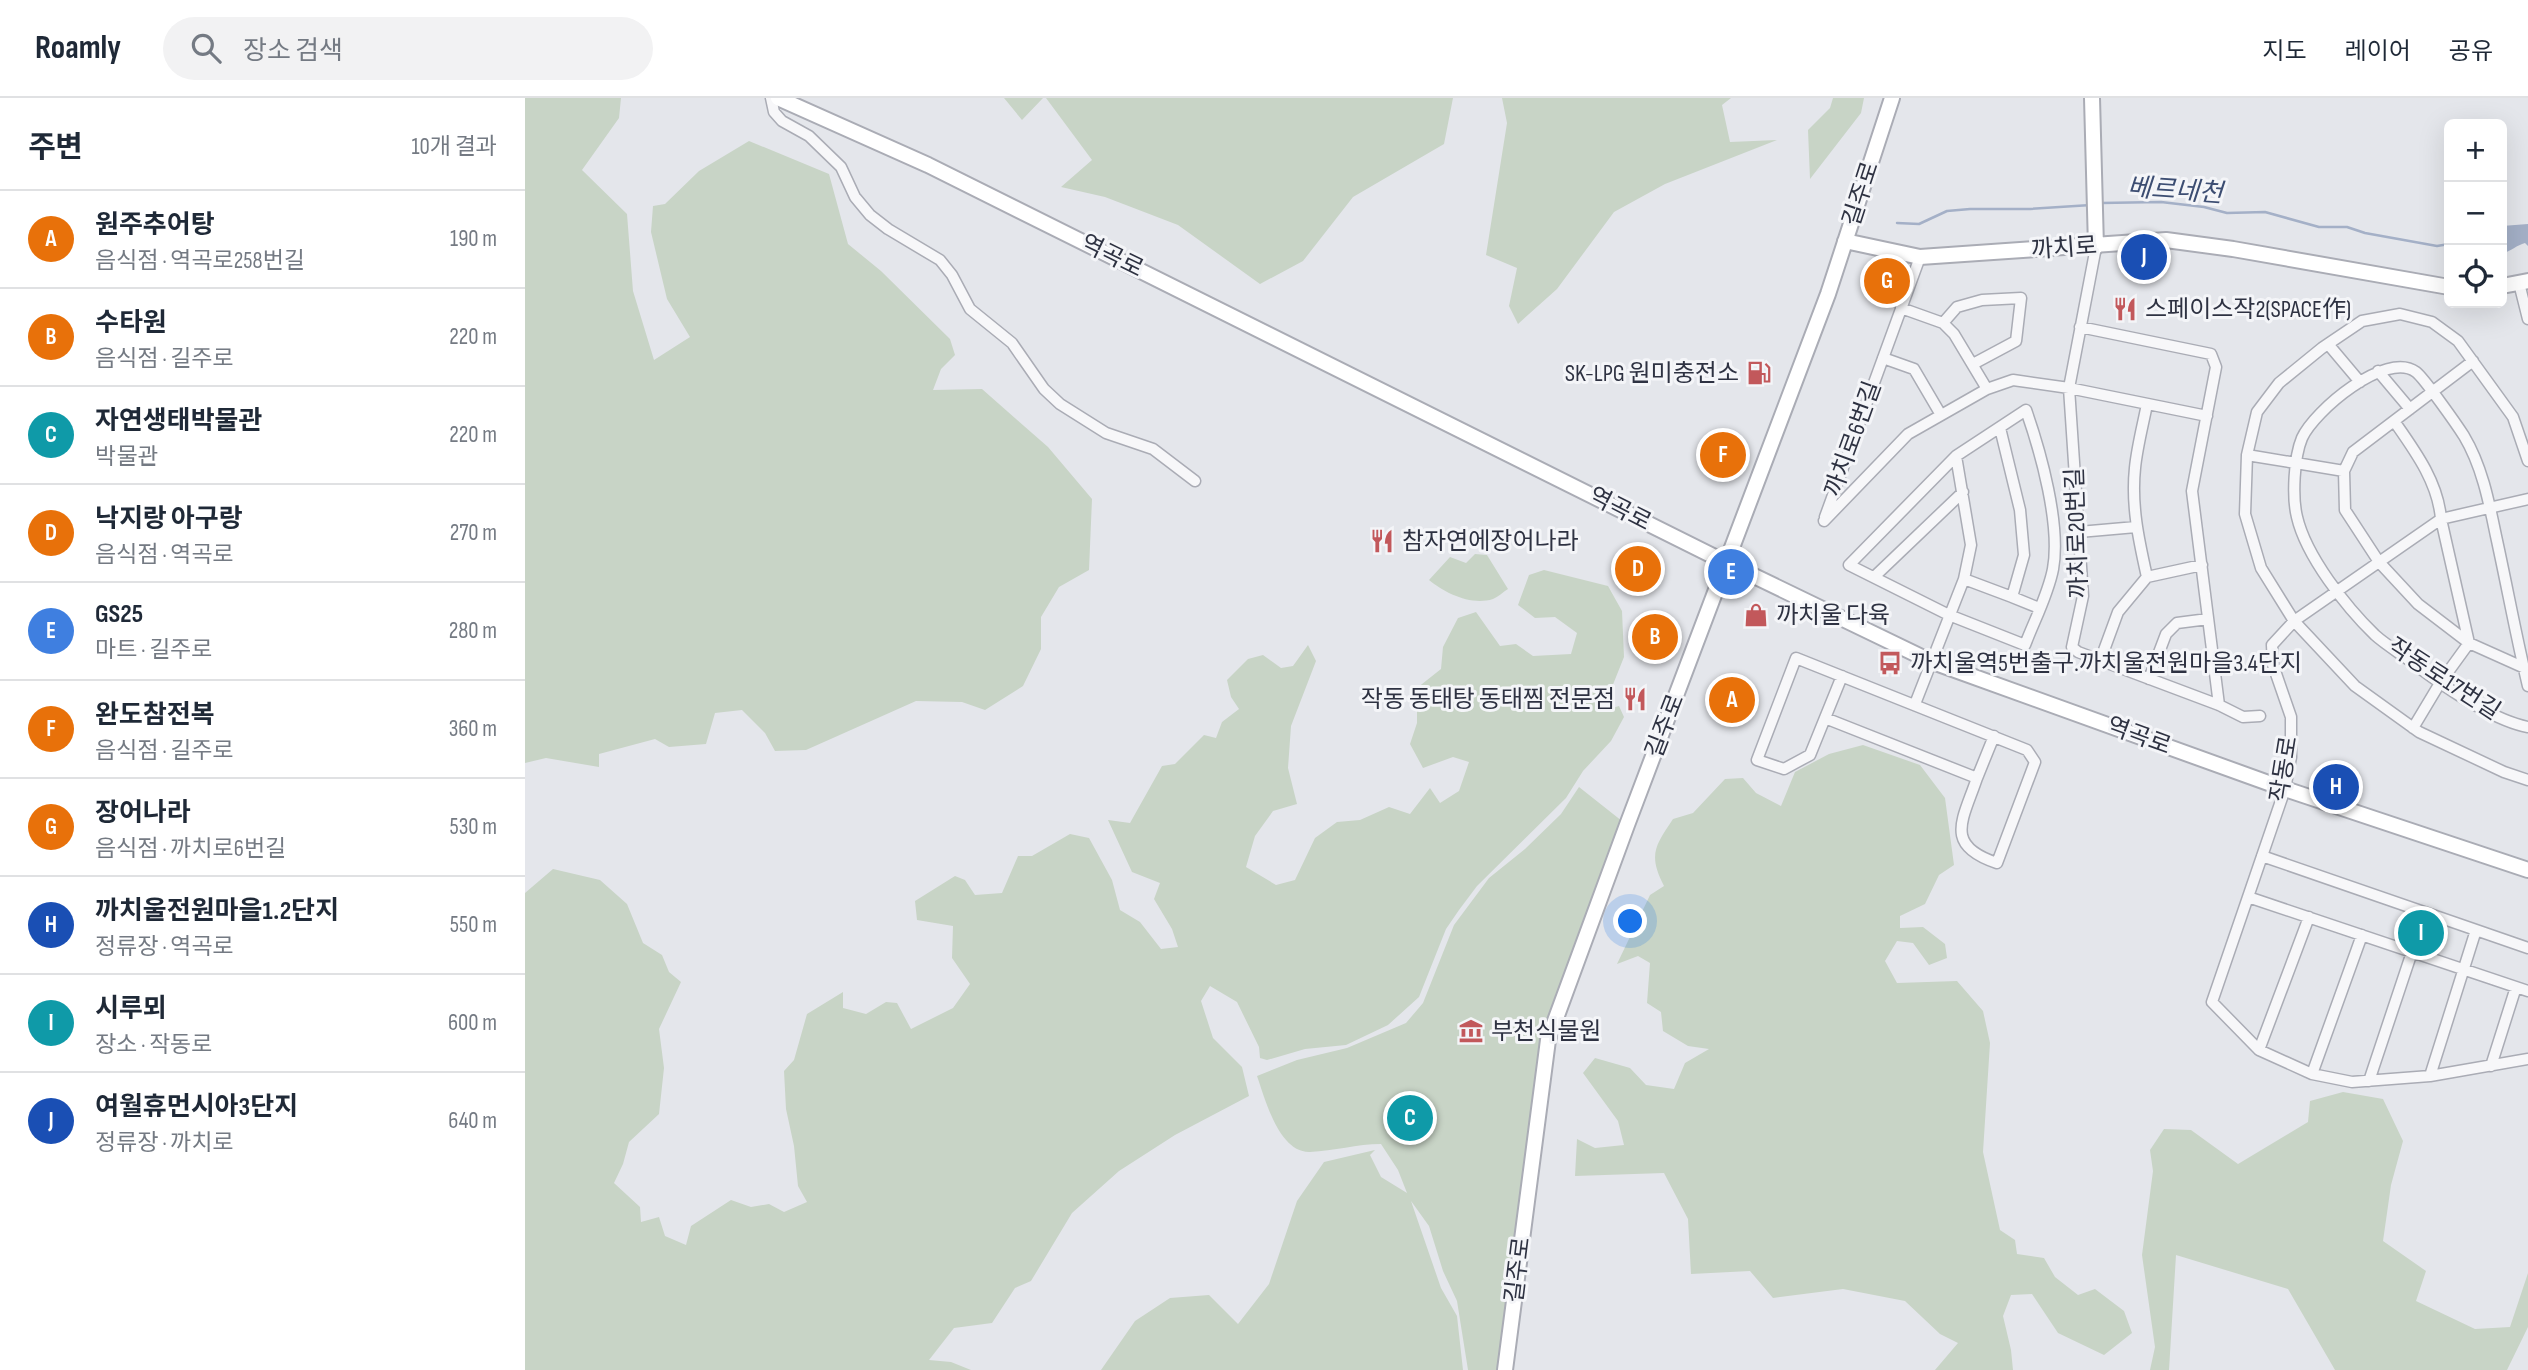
<!DOCTYPE html>
<html lang="ko">
<head>
<meta charset="utf-8">
<style>
  body { margin:0; font-family:"Sofia Sans Condensed","Noto Sans KR",sans-serif; background:#f2f2f3; color:#1f2937 }
  .controls { position:absolute; right:21px; top:21px; display:grid; overflow:hidden; border-radius:10px; box-shadow:0 7px 28px #0002 }
  .controls button { width:63px; height:63px; display:grid; place-items:center; padding:0; border:0; border-bottom:2px solid #e0e1e3; background:#fff; color:#1f2937; font:35px sans-serif }
  .you { position:absolute; left:1106px; top:824px; width:24px; height:24px; margin:-18px; border:5px solid #fff; border-radius:50%; background:#1a73e8; box-shadow:0 0 0 10px #1a73e833 }
  .badge { display:grid; place-items:center; width:46px; height:46px; border-radius:50%; background:#0b8043; color:#fff; font-size:23px; font-weight:700 }
  .pin { position:absolute; translate:-50% -50%; border:4px solid #fff; box-shadow:0 2px 7px #0006 }
  .list { margin:0; padding:0; list-style:none }
  h2 { display:flex; justify-content:space-between; align-items:center; height:91px; margin:0; padding:0 28px; font-size:30px }
  h2 small { font-size:23px; font-weight:400; color:#747a83 }
  .list li { display:grid; grid-template-columns:46px 1fr auto; gap:21px; align-items:center; box-sizing:border-box; height:98px; padding:0 28px; border-top:2px solid #e0e1e3 }
  .list b { display:block; font-size:26px; white-space:nowrap }
  .list p { margin:0; font-size:23px; white-space:nowrap; color:#747a83 }
  .list em { font-size:23px; font-style:normal; color:#747a83 }
  .icon { flex:none; width:38px; height:38px; fill:none; stroke:currentColor; stroke-width:2; stroke-linecap:round; stroke-linejoin:round }
  .map { position:relative; flex:none; width:2003px; height:1272px; overflow:hidden }
  header { display:flex; align-items:center; gap:42px; box-sizing:border-box; height:98px; padding:0 35px; background:#fff; border-bottom:2px solid #e0e1e3 }
  header strong { font-size:33px }
  nav { display:flex; gap:38px; margin-inline-start:auto; font-size:24px }
  .search { width:490px; height:63px; background:#f2f2f3; display:flex; align-items:center; gap:18px; box-sizing:border-box; padding:0 24px; border-radius:38px; color:#747a83; font-size:26px }
  main { display:flex }
  aside { flex:1; background:#fff }
  .map>svg:first-child { display:block }
  .green { fill:#c8d4c6 }
  .water { fill:#a4b0c7 }
  .lines { fill:none; stroke-linecap:round; stroke-linejoin:round }
  .stream { stroke:#a4b0c7; stroke-width:2.5 }
  .street-casing { stroke:#aaacb5; stroke-width:13 }
  .secondary-casing { stroke:#aaacb5; stroke-width:18 }
  .street { stroke:#f7f7f9; stroke-width:10 }
  .secondary { stroke:#fff; stroke-width:14 }
  .labels { text-anchor:middle; dominant-baseline:central; stroke-width:6; stroke-linejoin:round; paint-order:stroke }
  .street-label { font-size:24px; fill:#2e3242; stroke:#f4f5f8 }
  .poi-label { font-size:24px; fill:#2e3242; stroke:#f4f5f8; text-anchor:start }
  .water-label { font-size:26px; font-style:italic; fill:#3c4d72; stroke:#f4f5f8 }
</style>
</head>
<body>
<header>
<strong>Roamly</strong>
<div class="search"><svg class="icon" aria-label="search" viewBox="0 0 24 24"><circle cx="10" cy="10" r="6"/><path d="M15 15l6 6"/></svg>장소 검색</div>
<nav><a>지도</a><a>레이어</a><a>공유</a></nav>
</header>
<main>
<aside>
<h2>주변<small>10개 결과</small></h2>
<ul class="list">
<li><span class="badge" style="background:#e8710a">A</span><div><b>원주추어탕</b><p>음식점 · 역곡로258번길</p></div><em>190 m</em></li>
<li><span class="badge" style="background:#e8710a">B</span><div><b>수타원</b><p>음식점 · 길주로</p></div><em>220 m</em></li>
<li><span class="badge" style="background:#0f9aa8">C</span><div><b>자연생태박물관</b><p>박물관</p></div><em>220 m</em></li>
<li><span class="badge" style="background:#e8710a">D</span><div><b>낙지랑 아구랑</b><p>음식점 · 역곡로</p></div><em>270 m</em></li>
<li><span class="badge" style="background:#3f7fe0">E</span><div><b>GS25</b><p>마트 · 길주로</p></div><em>280 m</em></li>
<li><span class="badge" style="background:#e8710a">F</span><div><b>완도참전복</b><p>음식점 · 길주로</p></div><em>360 m</em></li>
<li><span class="badge" style="background:#e8710a">G</span><div><b>장어나라</b><p>음식점 · 까치로6번길</p></div><em>530 m</em></li>
<li><span class="badge" style="background:#1a4fb4">H</span><div><b>까치울전원마을1.2단지</b><p>정류장 · 역곡로</p></div><em>550 m</em></li>
<li><span class="badge" style="background:#0f9aa8">I</span><div><b>시루뫼</b><p>장소 · 작동로</p></div><em>600 m</em></li>
<li><span class="badge" style="background:#1a4fb4">J</span><div><b>여월휴먼시아3단지</b><p>정류장 · 까치로</p></div><em>640 m</em></li>
</ul>
</aside>
<div class="map">
<svg width="2003" height="1272" viewBox="0 0 2003 1272">
  <rect width="100%" height="100%" fill="#e4e6eb"/>
  <!-- green -->
  <path class="green" d="M0,0H96L94,20L57,72L102,116L108,193L129,262L165,239L142,201L126,134L128,108L140,106L174,73L224,43L304,76L323,146L356,173L425,241L430,257L416,271L408,292L457,291L523,349L567,401L564,472L534,489L516,519V551L498,588L460,612L437,604L391,603L281,652L250,653L240,635L217,612L190,615L181,646L144,649L130,641L74,656V669L21,660L0,665Z
    M479,0H518L497,22Z
    M521,0H928L919,46L828,99L778,163L735,186L653,127L580,99L536,89L567,62Z
    M977,0H1206L1197,7L1205,44L1252,42L1140,86L1089,114L1032,191L993,226L984,208L992,170L961,157L982,25Z
    M1308,0H1339L1336,15L1285,81L1283,32L1305,10Z
    M950,456L962,457L983,491C978,494 973,499 968,501C946,508 920,495 904,482L925,459L941,465Z
    M1019,472L1083,488L1097,513L1099,559L1081,604V612L1094,608L1099,619L1086,643L1058,673L1041,700L952,788L934,812L921,831L894,899L863,927L821,947L780,951L742,962L735,960L734,949L712,904L685,888L676,903L688,940L717,969L724,998L650,1037L594,1073L547,1115L506,1183L490,1190L467,1225L429,1230L404,1262L426,1264L446,1272H0V795L28,771L75,782L102,806L118,845L137,857L144,874L156,884L134,931L139,970L134,1016L104,1044L98,1066L89,1085L115,1109L116,1124L134,1119L140,1138L161,1147L166,1128L206,1102L226,1109L244,1106L259,1114L282,1104L273,1088L269,1048L261,1011L259,973L269,962L282,916L318,894V910L341,916L361,904L372,905L386,931L428,910L445,886L427,860L428,828L392,822L390,803L430,778L440,782L450,797L477,795L493,758H507L545,736L564,740L587,782L595,812L615,824L636,851L653,849L647,831L629,801L635,785L607,774L583,722L605,725L637,668L650,666L679,637L691,640L697,624L714,611L706,599L702,582L723,561L738,557L756,570L768,568L783,547L791,563L766,628L763,670L772,706L748,713L730,738L721,769L751,787L770,782L790,740L812,724L835,722L864,709L885,716L905,690L915,705L934,693L944,664L928,659L898,670L885,646L892,625V590L916,571L918,549L933,520L951,514L975,548L991,546L1008,558L1046,556L1052,535L1030,519L1010,520L993,507L1004,477Z
    M1338,647L1395,667L1420,700L1429,767L1414,777L1400,806L1375,818V830L1398,829L1420,846L1422,860L1404,867L1388,845L1372,843L1360,863L1372,885L1432,883L1458,913L1465,945L1458,1054L1475,1132L1490,1142L1492,1156L1519,1160L1530,1179L1553,1197L1570,1191L1599,1213L1607,1235L1579,1257L1533,1235L1507,1196L1486,1197L1478,1218L1486,1252L1488,1272H1410L1433,1245L1415,1236L1380,1203L1318,1191L1248,1200L1225,1173L1166,1176L1163,1121L1139,1075L1050,1078L1052,1041L1070,1050L1099,1047L1093,1023L1058,975L1070,960L1105,970L1121,987L1149,991L1160,965L1184,951L1163,948L1138,933L1136,914L1122,905L1125,865L1113,858L1092,866L1125,797L1139,788C1123,757 1130,748 1148,721L1168,715L1200,681L1218,680L1231,695L1256,708L1270,674L1304,656Z
    M1054,689L1102,727L1023,942L980,1272H943L932,1203L918,1173L904,1128L886,1103L916,1190L932,1218L938,1272H576L610,1223L645,1200L684,1197L713,1226L744,1186L772,1103L799,1064L850,1052L845,1057L856,1079L882,1095L873,1072L856,1046C832,1046 809,1053 785,1054C754,1055 740,1001 732,978L772,962L822,950L881,925L898,905L929,827L964,780L1000,751L1036,716Z
    M1818,994L1858,1001L1878,1043L1866,1087L1858,1143L1901,1173L1891,1203L1950,1231L1985,1229L2003,1175V1229L1982,1272H1810L1763,1191L1651,1157L1644,1272H1625L1630,1249L1617,1157L1628,1073L1625,1052L1639,1031L1666,1032L1713,1066L1783,1024L1785,1003Z"/>
  <!-- water -->
  <path class="water" d="M2003,126V148L2000,145C1992,147 1986,153 1977,156V128Z"/>
  <g class="lines">
    <!-- stream -->
    <path class="stream" d="M1576,105L1636,104L1679,109L1702,115L1740,114L1794,129H1822L1840,135L1912,148L1924,146
      M1372,125L1394,126L1422,113L1445,111H1505L1566,107"/>
    <!-- street casing -->
    <g class="street-casing">
      <path id="street" d="M246,0L249,14L257,23L284,38L316,69L330,99L345,117L363,131L415,162L427,177L445,211L487,245L519,291L535,306L581,335L628,351L670,383
        M1571,149L1544,290L1558,498L1547,549L1553,554L1694,607L1718,619L1735,618
        M1994,185L2003,221
        M1376,210L1418,225L1429,236L1462,291
        M1418,225L1432,209L1457,202L1496,200L1491,243L1448,266
        M1555,229L1686,256L1691,269L1667,393L1694,607
        M1803,246L1835,284
        M1358,260L1389,271L1416,317
        M1948,263L1828,354L1819,373L1820,412L1854,464L1893,506L1944,545L2002,571
        M1853,273L1885,311
        M1501,312C1516,355 1536,427 1528,471C1523,497 1509,523 1500,547L1424,517L1324,467L1431,358Z
        M1869,323C1890,353 1913,384 1916,421L1944,545L1915,585L1888,630
        M1722,357L1819,373
        M2003,363L1988,319L1933,243L1907,224L1875,216L1837,223L1797,250L1754,285L1732,314L1722,357L1720,416L1736,470L1769,523L1830,588L1894,634L1979,674L2003,682
        M2003,401L1916,421L1769,523L1747,547L1748,567L1766,619V659L1760,691L1687,904L1734,952L1787,976L1827,984L1905,978L2003,961
        M1300,419L1395,159
        M1299,423L1383,336L1462,291L1488,282L1544,290L1682,318
        M1554,434L1611,429
        M1349,479L1438,394
        M1622,479C1614,443 1606,408 1610,370C1612,349 1618,327 1622,306
        M1439,481L1487,499L1499,457L1495,412L1475,330
        M1487,499L1514,510
        M1271,560L1502,652L1510,664L1472,765C1418,747 1438,722 1452,680L1300,620L1285,657L1259,671L1232,662Z
        M1575,563L1593,514L1622,479L1677,467
        M1624,581L1641,536L1652,525L1683,521
        M2003,588C1991,538 1982,488 1971,438C1964,404 1957,368 1939,338C1932,327 1899,280 1891,274C1861,252 1789,313 1777,340C1769,359 1767,399 1772,419C1781,458 1821,509 1850,537C1860,546 1873,554 1884,562C1914,585 1966,622 2003,629
        M1390,606L1439,481L1446,447L1431,358
        M1300,620L1317,578
        M1452,680L1469,638
        M1737,758L1951,832
        M1723,799L2003,893
        M1734,952L1784,819
        M1966,968L1991,889
        M1787,976L1837,837
        M1905,978L1951,832L2003,850
        M1844,983L1887,854"/>
    </g>
    <!-- secondary casing -->
    <g class="secondary-casing">
      <path id="secondary" d="M253,0L403,67L1202,465L1405,563L1760,691L2003,772
        M1567,0L1571,149
        M1320,143L1395,159L1641,142L1708,151L1924,189
        M1977,188L2003,183
        M980,1272L1023,942L1102,727L1303,196L1367,0"/>
    </g>
    <!-- street -->
    <use href="#street" class="street"/>
    <!-- secondary -->
    <use href="#secondary" class="secondary"/>
  </g>
  <!-- icons -->
  <defs>
    <g id="restaurant-bare" transform="scale(1.89)"><path d="M-5-6h1v4h1v-4h1v4h1v-4h1v5L-1.5 .5V6h-2V.5L-5-1ZM5-6V6H3V1.5H1.5Q1.5-4 5-6Z" fill="#c2585b" stroke="#f4f5f8" stroke-width="2.5" paint-order="stroke"/></g>
    <g id="fuel-bare" transform="scale(1.89)"><path d="M-5.5-6h7V0h2V4h1.3V-2.5L3-4.5l.8-.8L6-3V5H2.5V1h-1V6h-7ZM-4.2-4.7v3.2H.2V-4.7Z" fill="#c2585b" stroke="#f4f5f8" stroke-width="2.5" paint-order="stroke"/></g>
    <g id="shop-bare" transform="scale(1.89)"><path d="M-5-2.5h2.3a2.7 3.5 0 0 1 5.4 0H5L5.5 6h-11ZM-1.5-2.5h3a1.5 2.3 0 0 0-3 0Z" fill="#c2585b" stroke="#f4f5f8" stroke-width="2.5" paint-order="stroke"/></g>
    <g id="bus-bare" transform="scale(1.89)"><path d="M-5-6H5V4H4V6H2V4H-2V6H-4V4H-5ZM-3.5-4V0h7V-4ZM-3.5 1.2v1.5H-2V1.2ZM2 1.2v1.5H3.5V1.2Z" fill="#c2585b" stroke="#f4f5f8" stroke-width="2.5" paint-order="stroke"/></g>
    <g id="museum-bare" transform="scale(1.89)"><path d="M0-6L6-3V-2H-6V-3ZM-5-1h2V3h-2ZM-1-1h2V3h-2ZM3-1h2V3H3ZM-6 4H6V6H-6Z" fill="#c2585b" stroke="#f4f5f8" stroke-width="2.5" paint-order="stroke"/></g>
  </defs>
  <g fill-rule="evenodd">
    <use href="#restaurant-bare" x="1600" y="211"/>
    <use href="#fuel-bare" x="1234" y="275"/>
    <use href="#restaurant-bare" x="857" y="443"/>
    <use href="#shop-bare" x="1231" y="517"/>
    <use href="#bus-bare" x="1365" y="565"/>
    <use href="#restaurant-bare" x="1110" y="601"/>
    <use href="#museum-bare" x="946" y="933"/>
  </g>
  <g class="labels">
    <!-- street labels -->
    <g class="street-label">
      <text transform="translate(1336 96) rotate(-72)">길주로</text>
      <text transform="translate(1539 150) rotate(-4)">까치로</text>
      <text transform="translate(587 158) rotate(26)">역곡로</text>
      <text transform="translate(1328 341) rotate(-70)">까치로6번길</text>
      <text transform="translate(1095 411) rotate(27)">역곡로</text>
      <text transform="translate(1552 435) rotate(-92)">까치로20번길</text>
      <text transform="translate(1919 581) rotate(33)">작동로17번길</text>
      <text transform="translate(1140 628) rotate(-69)">길주로</text>
      <text transform="translate(1614 638) rotate(20)">역곡로</text>
      <text transform="translate(1759 671) rotate(-81)">작동로</text>
      <text transform="translate(993 1172) rotate(-83)">길주로</text>
    </g>
    <!-- poi labels -->
    <g class="poi-label">
      <text x="1620" y="211">스페이스작2(SPACE作)</text>
      <text x="1214" y="275" text-anchor="end">SK-LPG 원미충전소</text>
      <text x="877" y="443">참자연에장어나라</text>
      <text x="1251" y="517">까치울 다육</text>
      <text x="1385" y="565">까치울역5번출구.까치울전원마을3.4단지</text>
      <text x="1090" y="601" text-anchor="end">작동 동태탕 동태찜 전문점</text>
      <text x="966" y="933">부천식물원</text>
    </g>
    <!-- water labels -->
    <g class="water-label">
      <text transform="translate(1650 93) rotate(4)">베르네천</text>
    </g>
  </g>
</svg>
<div class="controls">
<button>+</button>
<button>−</button>
<button><svg class="icon" aria-label="locate" viewBox="0 0 24 24"><circle cx="12" cy="12" r="6"/><path d="M12 2v4M12 18v4M2 12h4M18 12h4"/></svg></button>
</div>
<div class="you"></div>
<div class="pin badge" style="left:1207px;top:602px;background:#e8710a">A</div>
<div class="pin badge" style="left:1130px;top:539px;background:#e8710a">B</div>
<div class="pin badge" style="left:885px;top:1020px;background:#0f9aa8">C</div>
<div class="pin badge" style="left:1113px;top:471px;background:#e8710a">D</div>
<div class="pin badge" style="left:1206px;top:474px;background:#3f7fe0">E</div>
<div class="pin badge" style="left:1198px;top:357px;background:#e8710a">F</div>
<div class="pin badge" style="left:1362px;top:183px;background:#e8710a">G</div>
<div class="pin badge" style="left:1811px;top:689px;background:#1a4fb4">H</div>
<div class="pin badge" style="left:1896px;top:835px;background:#0f9aa8">I</div>
<div class="pin badge" style="left:1619px;top:159px;background:#1a4fb4">J</div>
</div>
</main>
</body>
</html>
